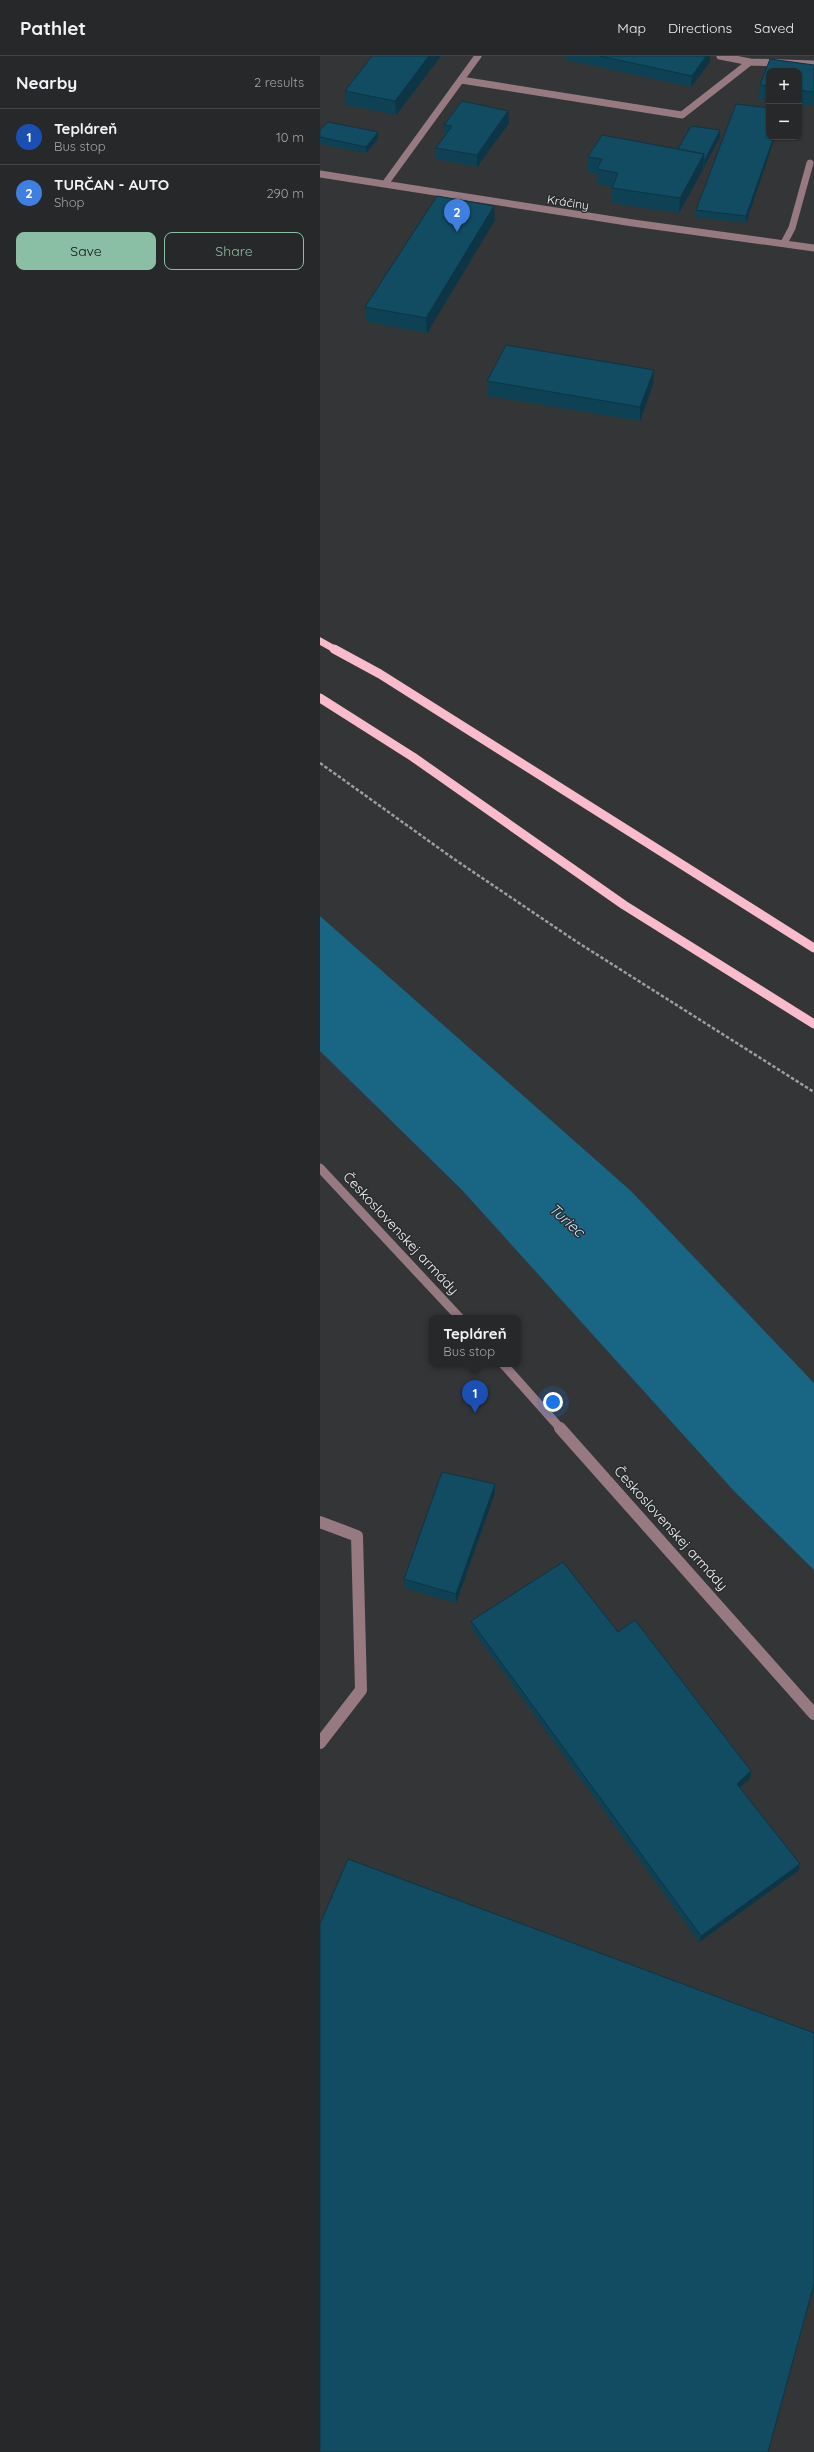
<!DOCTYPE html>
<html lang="en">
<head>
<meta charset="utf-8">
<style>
  body { margin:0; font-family:Quicksand,sans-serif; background:#323435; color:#f1f3f6 }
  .controls { position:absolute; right:12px; top:12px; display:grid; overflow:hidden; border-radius:8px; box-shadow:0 1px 3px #0004 }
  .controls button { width:36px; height:36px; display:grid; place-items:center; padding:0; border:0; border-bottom:1px solid #424446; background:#262829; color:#f1f3f6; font:20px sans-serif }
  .you { position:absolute; left:233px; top:1346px; width:14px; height:14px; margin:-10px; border:3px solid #fff; border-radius:50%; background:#1a73e8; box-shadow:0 0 0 6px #1a73e833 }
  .badge { display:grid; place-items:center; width:26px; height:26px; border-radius:50%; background:#8abfa5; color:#fff; font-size:13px; font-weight:700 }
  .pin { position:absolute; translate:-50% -33px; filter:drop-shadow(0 1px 2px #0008) }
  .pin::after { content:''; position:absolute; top:21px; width:14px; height:12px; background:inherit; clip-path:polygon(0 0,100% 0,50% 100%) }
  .popup { position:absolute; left:109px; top:1259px; width:92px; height:52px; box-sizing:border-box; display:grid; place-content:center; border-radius:8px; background:#262829; filter:drop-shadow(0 1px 3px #0005); font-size:13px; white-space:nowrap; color:#a4a6a8 }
  .popup b { font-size:15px; color:#f1f3f6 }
  .popup::after { content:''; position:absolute; left:50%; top:100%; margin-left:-8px; border:8px solid transparent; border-top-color:#262829 }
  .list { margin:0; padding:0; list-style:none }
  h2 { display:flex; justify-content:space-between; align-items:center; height:52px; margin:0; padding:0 16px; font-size:17px }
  h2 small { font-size:13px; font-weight:400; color:#a4a6a8 }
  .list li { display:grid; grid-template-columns:26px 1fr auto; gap:12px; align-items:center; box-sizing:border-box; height:56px; padding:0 16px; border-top:1px solid #424446 }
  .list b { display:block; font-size:15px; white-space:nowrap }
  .list p { margin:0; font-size:13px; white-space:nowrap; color:#a4a6a8 }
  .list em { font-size:13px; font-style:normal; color:#a4a6a8 }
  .actions { display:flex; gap:8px; padding:12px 16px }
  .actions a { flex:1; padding:9px 0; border:1px solid #8abfa5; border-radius:8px; text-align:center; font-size:14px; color:#8abfa5 }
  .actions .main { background:#8abfa5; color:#111 }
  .map { position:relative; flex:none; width:494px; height:2396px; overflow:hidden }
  header { display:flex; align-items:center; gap:24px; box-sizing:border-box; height:56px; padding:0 20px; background:#262829; border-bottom:1px solid #424446 }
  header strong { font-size:19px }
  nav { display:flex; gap:22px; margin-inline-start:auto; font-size:14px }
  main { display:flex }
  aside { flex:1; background:#262829 }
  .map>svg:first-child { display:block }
  .water { fill:#186584 }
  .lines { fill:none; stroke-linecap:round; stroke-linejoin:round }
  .path { stroke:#9c9e9f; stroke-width:2.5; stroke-dasharray:3.5 2; stroke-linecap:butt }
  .minor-far2 { stroke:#977981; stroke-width:7 }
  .minor-far1 { stroke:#977981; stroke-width:9 }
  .minor { stroke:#977981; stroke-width:12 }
  .major-far1 { stroke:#fabccc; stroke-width:7 }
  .major { stroke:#fabccc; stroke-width:9 }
  .wall { fill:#0f4155 }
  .shaded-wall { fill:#0d3545 }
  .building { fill:#124c63; stroke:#0d3545 }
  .labels { text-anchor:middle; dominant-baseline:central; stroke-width:3; stroke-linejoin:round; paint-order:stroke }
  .far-street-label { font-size:12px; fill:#f3f4f5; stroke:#292b2d }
  .street-label { font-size:14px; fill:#f3f4f5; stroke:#292b2d }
  .water-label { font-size:15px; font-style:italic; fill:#c5eafd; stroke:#292b2d }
</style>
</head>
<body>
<header>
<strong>Pathlet</strong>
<nav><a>Map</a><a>Directions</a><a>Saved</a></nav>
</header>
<main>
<aside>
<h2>Nearby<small>2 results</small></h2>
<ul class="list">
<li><span class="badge" style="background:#1a4fb4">1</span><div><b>Tepláreň</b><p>Bus stop</p></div><em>10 m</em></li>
<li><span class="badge" style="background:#3f7fe0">2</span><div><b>TURČAN - AUTO</b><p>Shop</p></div><em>290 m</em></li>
</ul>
<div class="actions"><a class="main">Save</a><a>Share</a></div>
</aside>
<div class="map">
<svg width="494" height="2396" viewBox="0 0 494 2396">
  <rect width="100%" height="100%" fill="#333537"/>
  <!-- water -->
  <path class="water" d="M0,860L311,1135L494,1327V1514L414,1435L142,1134L0,995Z"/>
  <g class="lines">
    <!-- path -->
    <path class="path" d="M0,707L134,803L257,886L494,1036"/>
    <!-- minor-far2 -->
    <path class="minor-far2" d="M430,6L494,8
      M141,24L362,59L430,6L400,0
      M0,118L313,167L494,192
      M65,128L158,0
      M464,187L472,172L490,107"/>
    <!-- minor-far1 -->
    <path class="minor-far1" d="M0,1112L140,1262
      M183,1308L241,1373"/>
    <!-- minor -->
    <path class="minor" d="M240,1372L494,1658
      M0,1466L37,1480L41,1634L0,1687"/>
    <!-- major-far1 -->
    <path class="major-far1" d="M0,585L16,594"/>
    <!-- major -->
    <path class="major" d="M14,593L60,618L494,892
      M0,642L93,701L304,849L494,968"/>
  </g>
  <!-- wall -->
  <path class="wall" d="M52,0H121L76,59L26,49L25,35Z
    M246,0H390V6L371,31L246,4Z
    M450,3L494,9V50L479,48V15H449V45L438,43L440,29Z
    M449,52L426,167L376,161V154Z
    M188,55L189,67L157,111L116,103V92L125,80L124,69Z
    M0,74L58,76V83L46,97L0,88Z
    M400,81L384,111L383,113L359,157L291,147L292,131L277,128V118L268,116V101L358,93Z
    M175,164L107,277L47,266L45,251Z
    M167,325L333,328L320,365L168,340Z
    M175,1428V1437L136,1547L85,1532L84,1523Z
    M151,1565L298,1576L430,1723L420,1732L480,1808L478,1815L379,1886L152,1573Z"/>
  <!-- shaded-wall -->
  <path class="shaded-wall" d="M109,0H121L76,59L75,45Z
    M386,0H390V6L371,31L372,20Z
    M188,55L189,67L157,111V99Z
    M400,74V81L384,111L385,104Z
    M58,76V83L46,97V91Z
    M454,81H455L426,167V160Z
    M384,98L383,113L359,157L360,142Z
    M174,150L175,164L107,277L106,262Z
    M334,314L333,328L320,365V351Z
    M175,1428V1437L136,1547V1538Z
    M431,1715L430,1723L415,1735L417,1728Z
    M480,1808L478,1815L379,1886L381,1880Z"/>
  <!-- building -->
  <path class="building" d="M52,0H109L75,45L25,35Z
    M280,0H386L372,20Z
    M450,3L494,9V36L479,34V15H449V30L440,29Z
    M142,45L188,55L157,99L116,92L132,70L124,69Z
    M416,48L449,52V81H454L426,160L376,154Z
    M8,66L58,76L46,91L0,81V74Z
    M371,70L400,74L385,104H384V98L358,93Z
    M282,79L384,98L360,142L292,132L298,117L277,113L282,103L268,101Z
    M117,140L174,150L106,262L45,251Z
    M186,289L334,314L320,351L167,325Z
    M122,1416L175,1428L136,1538L84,1523Z
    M243,1506L298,1576L315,1564L431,1715L417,1728L480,1808L381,1880L151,1565Z
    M28,1803L494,1977V2228L448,2396H0V1868Z"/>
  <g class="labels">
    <!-- far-street labels -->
    <g class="far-street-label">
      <text transform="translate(248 146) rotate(9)">Kráčiny</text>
    </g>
    <!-- street labels -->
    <g class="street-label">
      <text transform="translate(81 1177) rotate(47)">Československej armády</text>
      <text transform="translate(351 1472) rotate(48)">Československej armády</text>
    </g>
    <!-- water labels -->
    <g class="water-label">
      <text transform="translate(247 1164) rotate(42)">Turiec</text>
    </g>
  </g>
</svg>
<div class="controls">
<button>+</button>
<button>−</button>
</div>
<div class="you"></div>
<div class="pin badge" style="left:155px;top:1357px;background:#1a4fb4">1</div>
<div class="popup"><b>Tepláreň</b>Bus stop</div>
<div class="pin badge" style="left:137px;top:176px;background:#3f7fe0">2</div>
</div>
</main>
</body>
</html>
